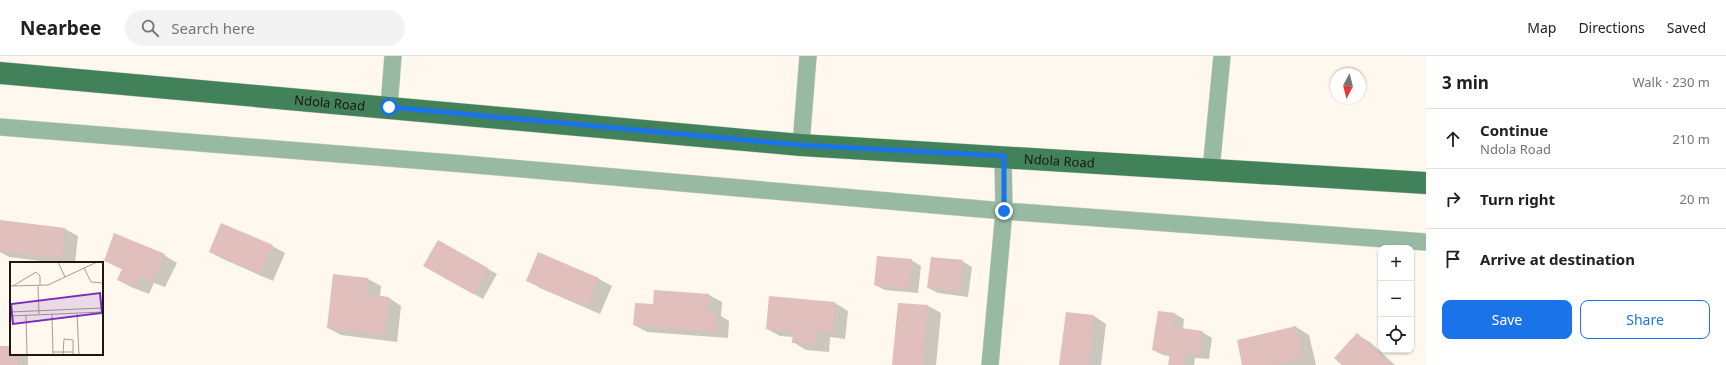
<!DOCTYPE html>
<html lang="en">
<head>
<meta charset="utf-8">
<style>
  body { margin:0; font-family:"Noto Sans",sans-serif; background:#f2f2f2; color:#202124 }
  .controls { position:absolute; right:12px; bottom:12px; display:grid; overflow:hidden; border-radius:8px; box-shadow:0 1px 3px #0004 }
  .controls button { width:36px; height:36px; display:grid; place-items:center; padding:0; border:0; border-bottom:1px solid #e0e0e0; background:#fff; color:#202124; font:20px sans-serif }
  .compass { position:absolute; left:1330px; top:12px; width:36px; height:36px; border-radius:50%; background:#fff; box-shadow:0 1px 3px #0004; rotate:187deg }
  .stop { position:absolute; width:12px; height:12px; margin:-9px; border:3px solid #1a73e8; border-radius:50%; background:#fff }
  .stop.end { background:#1a73e8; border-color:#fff; box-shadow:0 1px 4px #0008 }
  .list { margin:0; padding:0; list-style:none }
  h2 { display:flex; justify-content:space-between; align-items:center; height:52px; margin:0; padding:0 16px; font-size:17px }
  h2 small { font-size:13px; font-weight:400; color:#757577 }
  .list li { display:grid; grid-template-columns:26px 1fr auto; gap:12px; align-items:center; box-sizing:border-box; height:60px; padding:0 16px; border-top:1px solid #e0e0e0 }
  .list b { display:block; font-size:15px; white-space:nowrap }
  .list p { margin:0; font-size:13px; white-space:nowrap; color:#757577 }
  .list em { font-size:13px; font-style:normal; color:#757577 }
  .actions { display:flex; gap:8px; padding:12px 16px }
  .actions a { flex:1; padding:9px 0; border:1px solid #1a73e8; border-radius:8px; text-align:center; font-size:14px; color:#1a73e8 }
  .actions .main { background:#1a73e8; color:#fff }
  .icon { flex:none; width:22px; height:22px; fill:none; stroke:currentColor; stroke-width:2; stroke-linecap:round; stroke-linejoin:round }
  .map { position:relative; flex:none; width:1426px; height:309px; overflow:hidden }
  header { display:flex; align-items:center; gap:24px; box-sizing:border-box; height:56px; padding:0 20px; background:#fff; border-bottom:1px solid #e0e0e0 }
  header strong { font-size:19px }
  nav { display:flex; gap:22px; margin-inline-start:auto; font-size:14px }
  .search { width:280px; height:36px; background:#f2f2f2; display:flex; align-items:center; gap:10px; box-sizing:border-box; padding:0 14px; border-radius:22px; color:#757577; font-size:15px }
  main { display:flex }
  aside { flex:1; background:#fff }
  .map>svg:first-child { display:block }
  .shadow { fill:#0003 }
  .building { fill:#e0bfbd }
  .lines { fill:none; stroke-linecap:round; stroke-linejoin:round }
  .street-casing { stroke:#dad4ca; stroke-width:18 }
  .primary-casing { stroke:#dad4ca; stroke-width:23 }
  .street { stroke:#98b9a2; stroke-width:17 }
  .primary { stroke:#42825b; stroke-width:22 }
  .route { stroke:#1a73e8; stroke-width:5 }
  .labels { text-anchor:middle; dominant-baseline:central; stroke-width:4; stroke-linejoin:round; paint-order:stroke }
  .street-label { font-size:13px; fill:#1d170e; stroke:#fff }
  .inset-road { fill:none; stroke:#a49e94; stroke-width:1 }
  .view { fill:#7b2cbf; fill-opacity:0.15; stroke:#7b2cbf; stroke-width:2 }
  .inset-edge { fill:none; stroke:#1d170e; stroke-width:2 }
</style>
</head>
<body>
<header>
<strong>Nearbee</strong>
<div class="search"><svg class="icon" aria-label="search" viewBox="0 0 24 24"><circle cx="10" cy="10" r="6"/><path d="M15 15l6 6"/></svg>Search here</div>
<nav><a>Map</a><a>Directions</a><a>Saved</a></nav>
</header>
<main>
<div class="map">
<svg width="1426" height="309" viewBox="0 0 1426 309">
  <rect width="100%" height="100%" fill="#fef8ee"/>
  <!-- shadow -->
  <path class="shadow" d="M0,165L65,173L78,180L75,207H57L9,201L0,196Z
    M438,185L497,218L483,243L424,210Z
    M272,190L285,197L273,225L223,203L210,196Z
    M539,197L599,223L612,230L600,258L540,232L527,224Z
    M164,199L177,207L165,231L154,227L149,238L131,231L118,224L123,214L105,204Z
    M911,204L921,210L918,237L885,234L875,229Z
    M962,205L972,211L968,241L938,237L928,232Z
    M334,219L368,223L381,230L380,241L389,242L401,250L397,286L341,279L328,272Z
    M655,235L709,239L722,246L721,260L729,265L728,282L647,276L634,269L654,249Z
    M770,241L835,247L848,255L845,283L830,281L829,296L806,294L793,286L794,281L780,280L767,273Z
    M928,250L941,257L936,309H893Z
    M1159,256L1175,258L1184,263L1183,274L1202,276L1212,282L1209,303L1195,302L1194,309H1169L1170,300L1163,299L1153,294Z
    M1094,260L1106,268L1101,309H1060Z
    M1296,271L1309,279L1316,309H1243Z
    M1357,279L1370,286L1395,309H1344Z
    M0,291H11V298H28V309H0Z"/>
  <!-- building -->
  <path class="building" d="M0,164L65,172L62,202L0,195Z
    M221,167L273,189L260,218L209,196Z
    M114,177L165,198L152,225L141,220L136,231L117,224L122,213L104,205Z
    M438,184L488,212L473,238L423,210Z
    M538,196L599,222L587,251L526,225Z
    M877,200L912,203L909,232L874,229Z
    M931,201L963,204L959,236L927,232Z
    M333,218L368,222L366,238L389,241L384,279L327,272Z
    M654,234L709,238L708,256L717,257L715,276L633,269L635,247L653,248Z
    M769,240L835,246L833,276L817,275L816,289L792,287L793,275L766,273Z
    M898,247L928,249L923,309H892Z
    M1158,255L1175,257L1173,271L1203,275L1199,299L1186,297L1184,309H1168L1170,297L1152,294Z
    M1066,256L1094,259L1088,309H1059Z
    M1296,270L1303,302L1272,309H1242L1237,284Z
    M1357,277L1391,309H1342L1334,302Z
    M0,290H11V298H19L18,309H0Z"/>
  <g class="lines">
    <!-- street casing -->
    <g class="street-casing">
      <path id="street" d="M389,51L393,0
        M0,71L464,108L1004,155L1426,186
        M801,89L808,0
        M1211,114L1222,0
        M990,309L1004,155L1003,100"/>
    </g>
    <!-- primary casing -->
    <g class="primary-casing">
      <g id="primary">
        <path id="s1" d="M0,17L801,89L1426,127"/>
      </g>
    </g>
    <!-- street -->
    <use href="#street" class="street"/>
    <!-- primary -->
    <use href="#primary" class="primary"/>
  </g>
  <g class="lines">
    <!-- route -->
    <path class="route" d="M389,51L800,89L1004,100V155"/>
  </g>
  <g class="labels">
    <!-- street labels -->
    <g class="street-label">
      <text stroke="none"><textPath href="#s1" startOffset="331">Ndola Road</textPath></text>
      <text stroke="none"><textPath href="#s1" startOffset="1063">Ndola Road</textPath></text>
    </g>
  </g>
  <!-- overview -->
  <g transform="translate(10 206)">
    <rect width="93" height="93" fill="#fef8ee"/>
    <path class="inset-road" d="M48,0L55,15M74,6L81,20L93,21M0,24L38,23L87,0M3,24L26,10L30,14V23M28,24L29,52M0,50L93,46M42,52L43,93M67,52L69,93M16,53L17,93M0,54L93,50M43,90H63M53,93L54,77L63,78V93"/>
    <path class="view" d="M90,31L92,51L3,62L1,42Z"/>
    <rect width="93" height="93" class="inset-edge"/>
  </g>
</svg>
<div class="controls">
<button>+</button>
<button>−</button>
<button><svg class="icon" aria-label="locate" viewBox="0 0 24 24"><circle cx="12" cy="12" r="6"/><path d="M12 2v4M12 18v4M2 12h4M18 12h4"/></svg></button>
</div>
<svg class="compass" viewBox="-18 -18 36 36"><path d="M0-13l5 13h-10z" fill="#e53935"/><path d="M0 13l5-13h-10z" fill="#757577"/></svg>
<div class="stop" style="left:389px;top:51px"></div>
<div class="stop end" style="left:1004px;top:155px"></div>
</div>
<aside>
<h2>3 min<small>Walk · 230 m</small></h2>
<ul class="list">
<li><svg class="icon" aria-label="ahead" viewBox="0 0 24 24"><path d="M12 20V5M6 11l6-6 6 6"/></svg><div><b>Continue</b><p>Ndola Road</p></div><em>210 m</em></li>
<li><svg class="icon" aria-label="right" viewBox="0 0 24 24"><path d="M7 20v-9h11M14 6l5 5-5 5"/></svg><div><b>Turn right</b></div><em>20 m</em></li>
<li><svg class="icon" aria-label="arrive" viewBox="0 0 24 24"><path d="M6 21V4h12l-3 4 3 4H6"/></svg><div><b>Arrive at destination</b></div></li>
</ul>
<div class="actions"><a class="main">Save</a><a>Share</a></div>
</aside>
</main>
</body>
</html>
